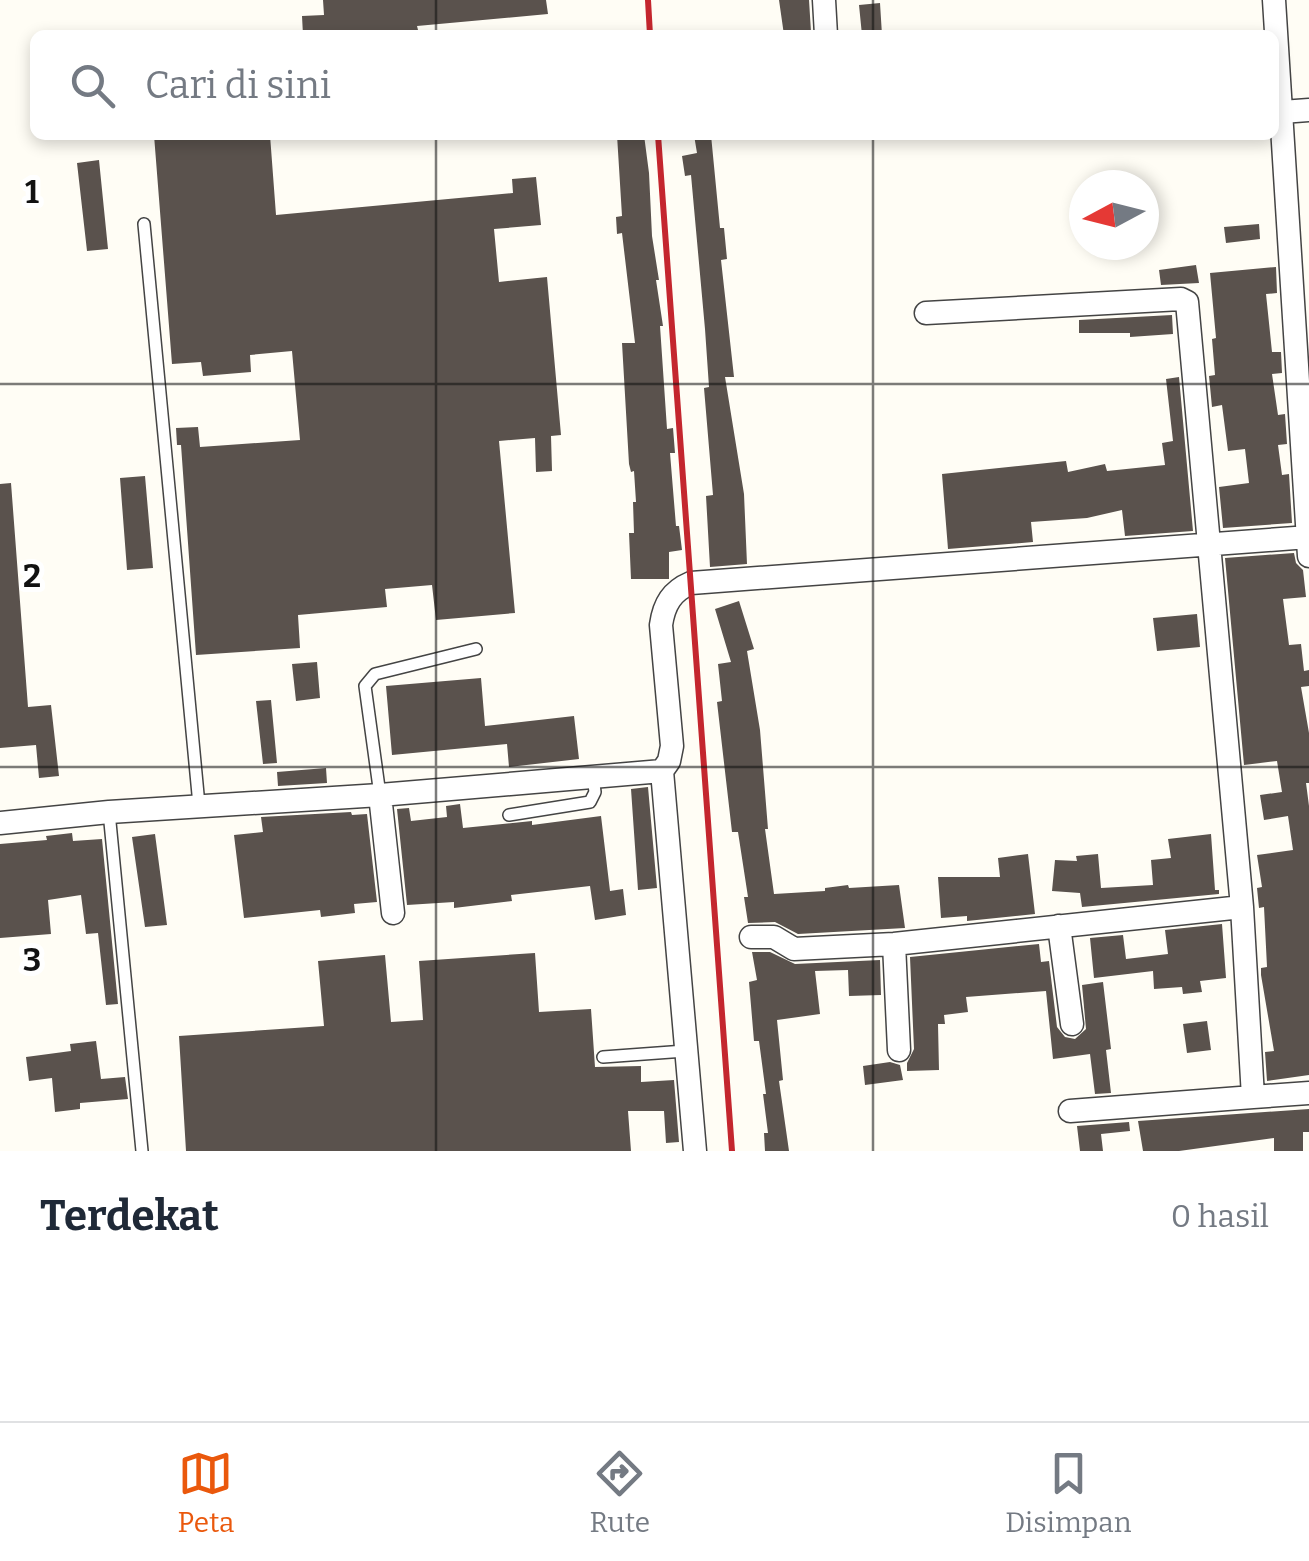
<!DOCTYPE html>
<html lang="id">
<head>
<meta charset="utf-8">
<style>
  body { margin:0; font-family:Bitter,serif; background:#f2f2f3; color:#1f2937 }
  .compass { position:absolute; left:1069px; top:170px; width:90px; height:90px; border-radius:50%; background:#fff; box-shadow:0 5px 15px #0003; rotate:263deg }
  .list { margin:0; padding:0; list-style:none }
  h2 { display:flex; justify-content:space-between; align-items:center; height:130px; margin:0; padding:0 40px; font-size:42px }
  h2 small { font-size:32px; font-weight:400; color:#747a83 }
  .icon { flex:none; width:55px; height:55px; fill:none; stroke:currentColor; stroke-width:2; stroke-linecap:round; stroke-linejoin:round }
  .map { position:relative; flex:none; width:1309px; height:1151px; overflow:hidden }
  .search { position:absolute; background:#fff; box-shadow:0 5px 15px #0003; left:30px; right:30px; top:30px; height:110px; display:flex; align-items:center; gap:25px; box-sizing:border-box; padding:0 35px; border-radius:15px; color:#747a83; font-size:38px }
  .sheet { height:270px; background:#fff }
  nav { display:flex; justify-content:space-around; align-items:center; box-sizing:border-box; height:140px; border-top:2px solid #e0e1e3; background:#fff; font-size:28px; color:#747a83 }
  nav a { display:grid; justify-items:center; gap:5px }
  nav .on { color:#ea580c }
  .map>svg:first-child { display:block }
  .building { fill:#5a524d }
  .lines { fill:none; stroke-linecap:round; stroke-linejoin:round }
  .service-casing { stroke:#444; stroke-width:14 }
  .minor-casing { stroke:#444; stroke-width:25 }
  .service { stroke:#fff; stroke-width:11 }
  .minor { stroke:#fff; stroke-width:22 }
  .rail { stroke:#c4262e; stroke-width:6 }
  .grid { fill:none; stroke:#111; stroke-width:2.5; stroke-opacity:0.55 }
  .grid-label { font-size:32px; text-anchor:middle; font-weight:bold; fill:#111; stroke:#fff; stroke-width:10; stroke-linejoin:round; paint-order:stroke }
</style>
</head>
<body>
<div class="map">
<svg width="1309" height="1151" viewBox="0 0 1309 1151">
  <rect width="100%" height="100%" fill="#fffdf5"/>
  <!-- building -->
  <path class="building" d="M323,0H546L548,14L417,26L418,30H365V35H303L302,16L324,15Z
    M779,0H809L811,32L784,35Z
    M880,3L882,35H862L859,5Z
    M154,135H270L276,215L513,193L512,179L536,177L541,225L494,229L499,282L547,277L561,435L551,436L552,471L536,472L535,438L499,441L515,613L436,620L432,585L385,589L387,607L298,615L300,648L196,655L181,445H177L176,428L198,427L200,447L300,440L292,351L250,355L251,372L203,376L201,362L172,364Z
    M617,135H644L649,173L652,236L659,280H656L663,326H660L667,429L673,428L675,453H670L676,526H679L682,550L669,552V579H631L629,533H634L633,502H636L634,471L631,472L629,464L622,343H635L622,233L617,234L616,217L622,216Z
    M694,135H711L720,228H724L727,259L721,260L734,377H725L744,494L747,564L710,567L706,496L713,495L704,388L709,387L705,329L691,175L685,176L682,156L697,153Z
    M99,160L108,249L87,251L77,163Z
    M1259,224L1260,239L1226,243L1224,227Z
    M1196,265L1199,283L1161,285L1159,270Z
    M1276,267L1277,293L1266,294L1272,352H1281L1282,373L1272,374L1278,415L1285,414L1287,444L1278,445L1282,475L1289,474L1292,523L1223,528L1219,487L1249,483L1245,449L1228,451L1222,405L1212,407L1209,376L1215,375L1212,339L1216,338L1210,273Z
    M1172,315L1173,334L1130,337V333H1079V320Z
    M1179,377L1193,531L1125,536L1122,510L1087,518L1031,522L1033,542L948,549L942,474L1066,461L1068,472L1105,464L1107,471L1165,465L1162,443L1173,441L1166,379Z
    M145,476L153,568L127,570L120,478Z
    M11,483L28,707L51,705L59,776L39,778L36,745L0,748V484Z
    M1294,553L1296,563L1303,570L1306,597L1283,599L1289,645L1301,644L1304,671L1309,670V686L1301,687L1309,733V783H1306L1309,806V1075L1267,1081L1265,1052L1274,1051L1261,975V968L1267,967L1264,907L1259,908L1257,888L1262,887L1257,855L1293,850L1288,816L1264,820L1260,795L1282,792L1277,761L1244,765L1225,558Z
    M739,601L754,649L747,651L760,730L768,829H765L774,894L825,891V888L848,885L849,888L899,885L905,928L798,934L775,922L748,923L744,897H748L738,832H732L717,702L722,701L718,664L731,662L715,609Z
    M1197,614L1200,647L1157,651L1153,618Z
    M317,662L320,698L296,701L292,664Z
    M481,678L485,726L574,716L579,759L509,767L507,744L392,755L386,686Z
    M271,700L277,763L263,764L256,701Z
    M326,768L327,783L278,786L277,772Z
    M648,787L657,888L638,890L631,789Z
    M460,804L463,828L532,821V825L601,816L610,891L623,889L626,915L595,920L590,886L511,895L512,901L454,908V902L407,905L397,809L409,808L411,821L447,817L446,806Z
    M351,812L352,815L367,814L377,902L354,904L355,913L321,917L320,910L244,918L234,835L263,832L261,817Z
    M72,833L73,841L102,839L118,1004L106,1005L98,933L86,934L81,895L48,900L51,934L0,938V844L47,840L46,836Z
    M155,834L167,925L145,927L132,837Z
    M1211,834L1215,890H1219V894L1082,907L1080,893L1052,891L1055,860L1077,861L1076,856L1098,854L1101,888L1153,885L1151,860L1171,858L1168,839Z
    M1028,854L1035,914L967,921V916L941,918L938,877H1000L998,858Z
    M1222,924L1226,978L1200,981L1202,992L1183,994L1182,987L1154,989L1153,971L1094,978L1090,938L1123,935L1126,959L1168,954L1165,930Z
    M1039,944L1041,962L1049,961L1057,1027L1065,1037L1075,1039L1086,1029L1082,985L1103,982L1111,1049L1106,1050L1111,1093L1095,1094L1090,1054L1053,1059L1046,991L966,997L968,1012L944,1015L945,1024H938L939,1070L907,1071V1063L914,1049L910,957Z
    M752,952H770L795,964L880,960L881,995L849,996L848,970L815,971L820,1014L777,1020L783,1080L779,1081L789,1151H765L764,1133H768L763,1094H766L759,1041H754L749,982L757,980Z
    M535,953L539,1012L591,1009L595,1067L641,1066V1082L674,1080L679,1142L666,1143L664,1111H628L631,1151H186L179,1036L324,1026L318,961L385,955L391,1022L423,1020L419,961Z
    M1207,1021L1211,1050L1187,1053L1183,1024Z
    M96,1041L101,1079L125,1077L128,1099L80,1103V1109L55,1112L52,1078L29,1081L26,1057L71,1051L70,1044Z
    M890,1062L900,1065L903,1080L865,1085L863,1066Z
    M1309,1109V1132H1303V1151H1274V1138L1179,1151H1143L1138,1121Z
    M1129,1122L1130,1131L1101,1134L1103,1151H1080L1077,1126Z"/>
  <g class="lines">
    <!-- service casing -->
    <g class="service-casing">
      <path id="service" d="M144,224L199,805
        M380,795L365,686L375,674L476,649
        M109,812L142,1151
        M509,815L590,802L595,792L593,777
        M603,1057L685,1051"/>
    </g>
    <!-- minor casing -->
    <g class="minor-casing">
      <path id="minor" d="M824,0L826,35
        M1274,0L1309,556
        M1282,112L1309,110
        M926,313L1181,299L1187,302L1242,907L1253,1097L1070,1111
        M662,771L695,1151
        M380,795L393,913
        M0,823L109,812L380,795L662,771L669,761L672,746L661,625C664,604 672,591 691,583L1309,537
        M1059,926L1072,1024
        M751,937H774L794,949L894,944L1242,907
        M894,944L899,1050
        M1253,1097L1309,1093"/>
    </g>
    <!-- service -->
    <use href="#service" class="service"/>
    <!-- minor -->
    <use href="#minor" class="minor"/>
    <!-- rail -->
    <path class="rail" d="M648,0L650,35
      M658,135L732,1151"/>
  </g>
  <!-- grid -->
  <path class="grid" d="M436,0V35M873,0V35M436,135V1151M873,135V1151M0,384H1309M0,767H1309"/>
  <g class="grid-label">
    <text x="32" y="203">1</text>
    <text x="32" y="587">2</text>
    <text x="32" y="971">3</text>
  </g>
</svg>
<svg class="compass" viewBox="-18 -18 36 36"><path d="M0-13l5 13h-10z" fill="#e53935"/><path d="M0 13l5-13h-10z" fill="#747a83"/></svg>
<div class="search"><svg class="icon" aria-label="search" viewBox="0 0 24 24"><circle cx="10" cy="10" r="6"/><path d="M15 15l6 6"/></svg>Cari di sini</div>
</div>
<section class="sheet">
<h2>Terdekat<small>0 hasil</small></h2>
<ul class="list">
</ul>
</section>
<nav>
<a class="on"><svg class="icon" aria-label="map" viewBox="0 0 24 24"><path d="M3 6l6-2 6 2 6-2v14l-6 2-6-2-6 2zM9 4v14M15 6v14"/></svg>Peta</a>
<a><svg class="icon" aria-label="directions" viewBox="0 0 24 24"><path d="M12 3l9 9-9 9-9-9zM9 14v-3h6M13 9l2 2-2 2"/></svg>Rute</a>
<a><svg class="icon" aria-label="saved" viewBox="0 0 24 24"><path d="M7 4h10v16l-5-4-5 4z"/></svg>Disimpan</a>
</nav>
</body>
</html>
